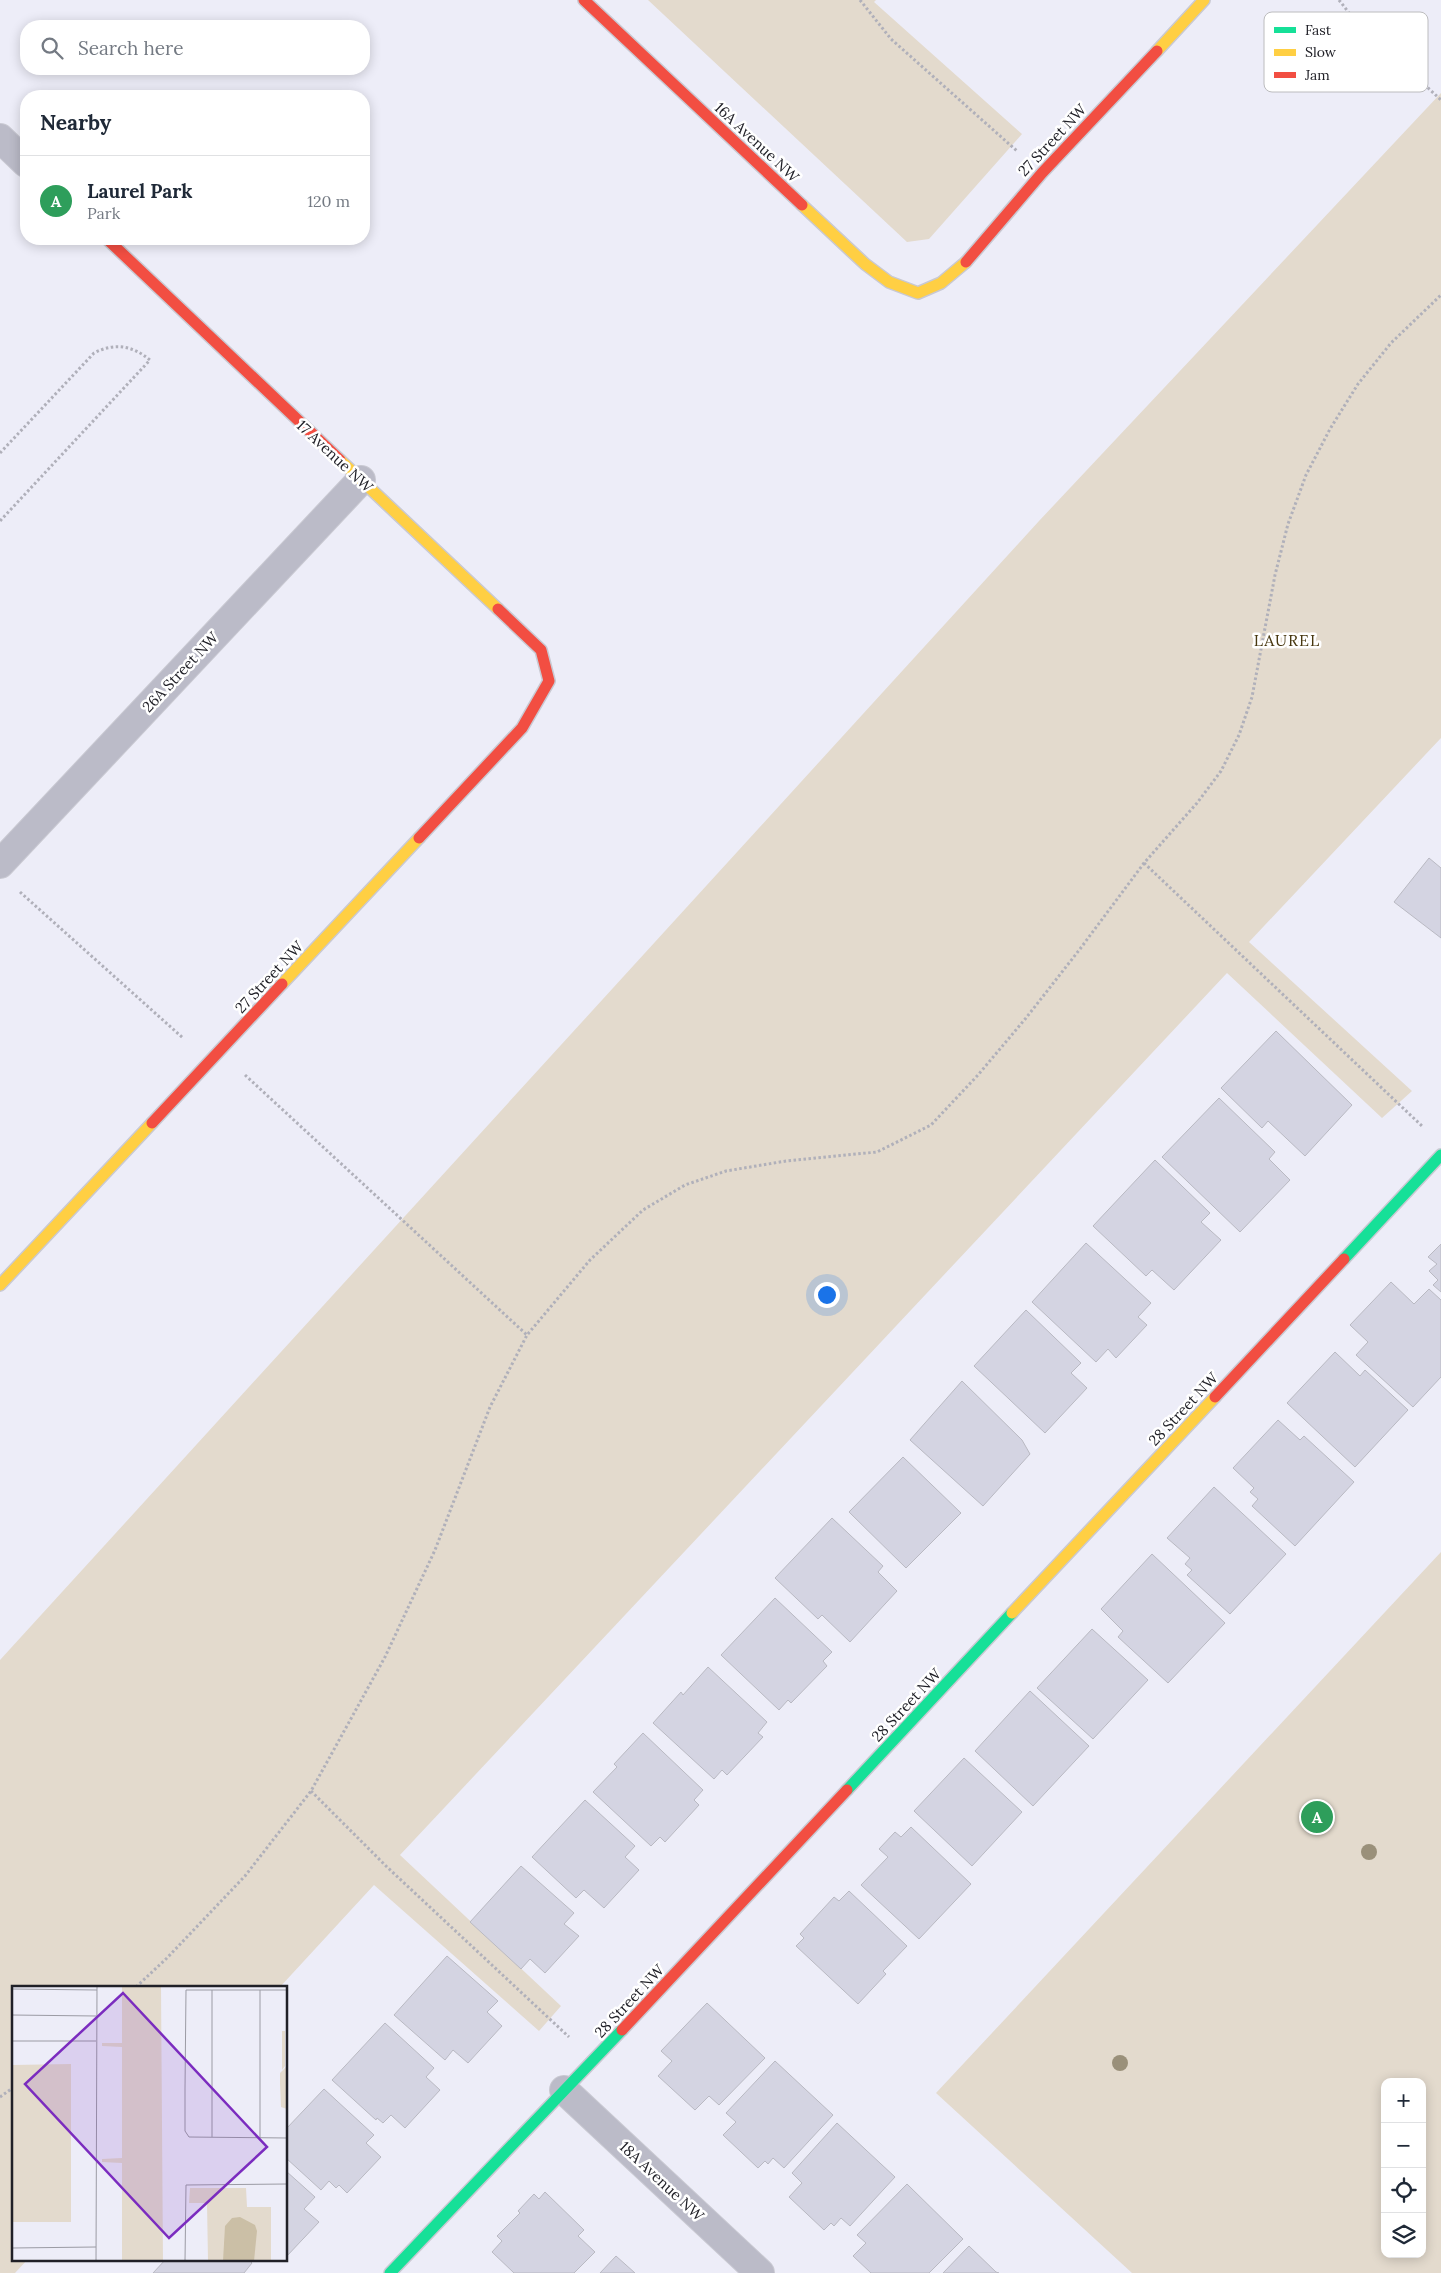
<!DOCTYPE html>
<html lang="en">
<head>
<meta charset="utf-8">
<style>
  body { margin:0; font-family:Lora,serif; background:#f6f6f7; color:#1f2937 }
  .controls { position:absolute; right:15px; bottom:15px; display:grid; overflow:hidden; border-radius:10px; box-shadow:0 2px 12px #0003 }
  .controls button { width:45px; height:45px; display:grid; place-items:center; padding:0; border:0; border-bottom:1px solid #e0e1e3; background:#fff; color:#1f2937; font:25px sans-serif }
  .you { position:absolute; left:826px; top:1294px; width:18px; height:18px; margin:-12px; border:4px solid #fff; border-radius:50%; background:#1a73e8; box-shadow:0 0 0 8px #1a73e833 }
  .badge { display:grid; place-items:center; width:32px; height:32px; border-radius:50%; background:#686870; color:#fff; font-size:16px; font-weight:700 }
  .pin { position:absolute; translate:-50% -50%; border:2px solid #fff; box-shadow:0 1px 5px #0006 }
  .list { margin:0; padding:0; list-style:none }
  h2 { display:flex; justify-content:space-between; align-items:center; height:65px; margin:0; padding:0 20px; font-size:21px }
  h2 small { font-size:16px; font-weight:400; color:#747a83 }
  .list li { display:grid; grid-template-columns:32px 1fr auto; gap:15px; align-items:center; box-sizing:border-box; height:90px; padding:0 20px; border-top:1px solid #e0e1e3 }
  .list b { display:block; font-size:19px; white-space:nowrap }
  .list p { margin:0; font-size:16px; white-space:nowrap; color:#747a83 }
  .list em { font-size:16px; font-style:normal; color:#747a83 }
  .icon { flex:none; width:28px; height:28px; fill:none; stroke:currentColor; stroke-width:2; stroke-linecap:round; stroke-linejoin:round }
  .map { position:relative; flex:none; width:1441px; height:2273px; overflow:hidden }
  .search { position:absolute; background:#fff; box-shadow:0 2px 12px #0003; left:20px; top:20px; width:350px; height:55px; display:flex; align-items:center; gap:12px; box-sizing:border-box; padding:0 18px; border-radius:20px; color:#747a83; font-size:19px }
  .panel { position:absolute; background:#fff; box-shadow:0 2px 12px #0003; left:20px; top:90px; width:350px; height:155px; border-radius:20px }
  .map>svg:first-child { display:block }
  .green { fill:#e3dacd; fill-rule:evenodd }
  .building { fill:#d4d4e2; stroke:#b9b9c2 }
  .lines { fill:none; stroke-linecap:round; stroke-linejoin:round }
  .street-casing { stroke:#c9c9d2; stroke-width:30 }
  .fast-casing { stroke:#c9c9d2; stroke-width:14 }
  .slow-casing { stroke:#c9c9d2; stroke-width:14 }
  .jam-casing { stroke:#c9c9d2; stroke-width:14 }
  .path { stroke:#b0b0ba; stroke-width:3; stroke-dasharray:2.5 2.5; stroke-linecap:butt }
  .street { stroke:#bbbbc8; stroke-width:28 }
  .fast { stroke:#16e098; stroke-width:11 }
  .slow { stroke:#ffcf43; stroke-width:11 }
  .jam { stroke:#f24e42; stroke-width:11 }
  .tree { fill:#9a907a }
  .labels { text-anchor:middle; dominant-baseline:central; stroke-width:5; stroke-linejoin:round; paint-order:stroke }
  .street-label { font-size:15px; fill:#202027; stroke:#fff }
  .neighbourhood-label { font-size:16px; letter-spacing:1px; fill:#47370f; stroke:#fff }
  .inset-road { fill:none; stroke:#9b9ba4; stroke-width:1 }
  .view { fill:#7b2cbf; fill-opacity:0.15; stroke:#7b2cbf; stroke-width:2.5 }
  .inset-edge { fill:none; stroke:#202027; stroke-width:2.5 }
  .key { fill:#fff; stroke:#bcbcbe; stroke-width:1 }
  .key-label { font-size:14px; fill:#202027 }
</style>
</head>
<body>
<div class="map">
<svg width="1441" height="2273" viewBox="0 0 1441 2273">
  <rect width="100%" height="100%" fill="#ededf8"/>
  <!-- green -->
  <path class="green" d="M648,0H876L874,2L1022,134L929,239L907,242Z
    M1441,93V738L1249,942L1412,1091L1382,1118L1227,973L400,1855L561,2006L539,2031L374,1885L280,1987H14V2259H28L15,2273H0V1660L1039,521Z
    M1441,1552V2273H1132L936,2093ZM1385,2082H1422V2254H1385Z"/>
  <!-- building -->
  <path class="building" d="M1429,858L1441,868V938L1394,902Z
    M1276,1031L1352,1105L1305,1156L1268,1121L1262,1128L1221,1088Z
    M1219,1098L1275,1152L1269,1159L1290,1180L1240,1232L1162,1157Z
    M1155,1160L1210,1213L1201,1222L1221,1240L1174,1290L1152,1270L1146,1276L1093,1226Z
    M1086,1243L1151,1303L1138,1317L1147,1325L1116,1358L1108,1349L1096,1362L1032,1302Z
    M1441,1244V1292L1433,1285L1438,1280L1429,1271L1437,1264L1428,1257Z
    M1391,1282L1414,1304L1429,1289L1441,1300V1377L1413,1407L1356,1355L1368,1342L1350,1325Z
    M1026,1310L1081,1363L1071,1373L1087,1388L1045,1433L974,1366Z
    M1335,1352L1360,1376L1365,1370L1408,1410L1355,1467L1287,1403Z
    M962,1381L1022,1440L1030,1454L983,1506L910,1440Z
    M1278,1420L1300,1440L1304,1436L1354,1482L1295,1546L1252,1506L1258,1499L1250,1492L1254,1488L1233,1468Z
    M903,1457L961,1513L906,1568L849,1512Z
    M1214,1487L1286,1554L1230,1614L1187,1575L1192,1570L1185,1564L1190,1558L1167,1538Z
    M832,1518L883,1566L878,1572L897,1591L850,1642L822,1615L818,1619L775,1578Z
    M1152,1554L1225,1623L1168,1683L1118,1637L1123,1631L1101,1609Z
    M775,1598L832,1652L823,1661L827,1666L791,1703L788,1700L779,1710L721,1655Z
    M1092,1629L1148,1680L1093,1739L1037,1688Z
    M708,1667L767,1722L758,1733L763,1737L727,1775L722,1770L714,1779L653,1723L681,1692L683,1695Z
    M1030,1691L1089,1746L1033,1806L975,1751Z
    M643,1733L703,1790L694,1800L699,1805L665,1842L660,1837L651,1846L593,1792L617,1767L614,1764Z
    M964,1758L1022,1812L972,1866L914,1811Z
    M585,1800L635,1846L625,1857L639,1870L604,1908L584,1890L576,1898L532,1857Z
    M911,1827L971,1884L919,1939L861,1885L888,1857L879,1849L895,1832L901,1837Z
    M521,1866L574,1913L564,1924L579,1936L545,1973L530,1959L521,1969L470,1922Z
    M849,1891L907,1946L883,1971L886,1974L858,2004L796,1946L804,1938L800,1934L834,1897L839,1901Z
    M447,1956L498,2001L487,2012L502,2026L468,2063L453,2050L445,2060L394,2015Z
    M707,2003L765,2058L719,2105L709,2096L695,2110L658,2076L672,2061L661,2051Z
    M385,2023L434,2068L426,2077L440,2090L405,2128L391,2115L383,2123L377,2118L376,2120L332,2080Z
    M775,2061L833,2115L784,2168L773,2158L768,2164L765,2161L758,2168L723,2135L736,2122L726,2113Z
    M324,2089L374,2135L366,2143L381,2157L347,2193L339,2185L336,2188L329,2181L321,2190L286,2158V2129Z
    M837,2123L895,2177L850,2226L841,2218L834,2226L831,2223L824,2230L789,2197L802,2183L792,2173Z
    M286,2171L315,2197L304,2209L319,2222L286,2257Z
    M907,2184L963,2239L929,2273H871L853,2256L866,2243L857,2235Z
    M545,2192L584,2230L578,2236L595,2252L574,2273H514L492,2252L502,2241L497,2236L520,2213L518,2211L534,2194L539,2199Z
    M969,2246L996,2272L999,2273H943Z
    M616,2256L635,2273H600Z
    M166,2259H248L252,2263L244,2273H153Z"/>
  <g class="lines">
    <!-- street casing -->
    <g class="street-casing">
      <path id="street" d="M0,138L26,163
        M0,864L361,480
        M564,2090L760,2273"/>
    </g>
    <!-- fast casing -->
    <g class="fast-casing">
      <path id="fast" d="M1344,1259L1441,1155
        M847,1790L1012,1613
        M390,2273L622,2030"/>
    </g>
    <!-- slow casing -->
    <g class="slow-casing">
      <path id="slow" d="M1157,51L1204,0
        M802,205L865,264L889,282L918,293L941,283L966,262
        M340,460L498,609
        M282,984L419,838
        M0,1285L152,1123
        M1012,1613L1215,1397"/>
    </g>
    <!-- jam casing -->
    <g class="jam-casing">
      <path id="jam" d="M584,0L802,205
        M107,239L340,460
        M966,262L1042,173L1157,51
        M419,838L522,728L549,681L541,650L498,609
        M152,1123L282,984
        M1215,1397L1344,1259
        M622,2030L847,1790"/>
    </g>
    <!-- path -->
    <path class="path" d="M860,0L891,39L1017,151
      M1339,0L1353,18L1441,100
      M0,453L94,353C115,342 133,346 150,360L0,521
      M1144,863L1422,1126
      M20,892L183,1038
      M245,1075L527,1335
      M311,1791L387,1867L569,2037
      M136,1987L167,1958L245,1876L311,1791L385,1657L435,1550L490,1407L527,1335L590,1260L643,1210L685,1185L726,1171L786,1161L877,1152L931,1125L978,1075L1026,1018L1080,949L1144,863L1197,803L1221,771L1239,735L1252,697L1275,575L1288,524L1306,475L1330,429L1358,384L1391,343L1441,295
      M0,2097L14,2087"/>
    <!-- street -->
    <use href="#street" class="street"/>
    <!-- fast -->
    <use href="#fast" class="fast"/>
    <!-- slow -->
    <use href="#slow" class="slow"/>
    <!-- jam -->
    <use href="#jam" class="jam"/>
  </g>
  <!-- trees -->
  <g class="tree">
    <circle cx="1369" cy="1852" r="8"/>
    <circle cx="1120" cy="2063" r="8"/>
  </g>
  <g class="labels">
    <!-- street labels -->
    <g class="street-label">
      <text transform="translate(1052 140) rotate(-47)">27 Street NW</text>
      <text transform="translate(757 142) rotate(43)">16A Avenue NW</text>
      <text transform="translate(335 456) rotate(43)">17 Avenue NW</text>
      <text transform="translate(180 672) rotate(-47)">26A Street NW</text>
      <text transform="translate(269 977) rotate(-47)">27 Street NW</text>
      <text transform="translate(1183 1409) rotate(-47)">28 Street NW</text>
      <text transform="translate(906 1705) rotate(-47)">28 Street NW</text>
      <text transform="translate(629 2001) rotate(-47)">28 Street NW</text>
      <text transform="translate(662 2181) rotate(43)">18A Avenue NW</text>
    </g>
    <!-- neighbourhood labels -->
    <g class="neighbourhood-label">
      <text x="1287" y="640">LAUREL</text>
    </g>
  </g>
  <!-- overview -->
  <g transform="translate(12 1986)">
    <rect width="275" height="275" fill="#ededf8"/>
    <path d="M110,0H149L151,275H110V177L90,176V173L110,172V61L90,60V57H110ZM270,45H273V80L270,84ZM59,78V236H0V79ZM275,80V123L269,121L268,97V87ZM178,202H234L235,221H259V275H196L195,217H177Z" fill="#e3dacd"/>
    <path d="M228,231L243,239L245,245L242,275H211L213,240L220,232Z" fill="#cbbfa6"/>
    <path class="inset-road" d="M0,3L85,4M248,4V152M275,4H174L173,103V145L177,151L275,152M0,29L84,30M0,55H84M200,151V4M0,262L84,261M84,275L85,0M173,275L174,199L275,198"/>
    <path class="view" d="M111,7L255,161L157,252L13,98Z"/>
    <rect width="275" height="275" class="inset-edge"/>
  </g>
  <!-- legend -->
  <rect x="1264" y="12" width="164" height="80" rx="8" class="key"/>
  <rect x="1274" y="27" width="22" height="6" fill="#16e098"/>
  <rect x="1274" y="49" width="22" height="7" fill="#ffcf43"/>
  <rect x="1274" y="72" width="22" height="6" fill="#f24e42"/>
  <g class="key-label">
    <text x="1305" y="35">Fast</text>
    <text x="1305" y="57">Slow</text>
    <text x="1305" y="80">Jam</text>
  </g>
</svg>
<div class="controls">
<button>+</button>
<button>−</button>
<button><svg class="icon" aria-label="locate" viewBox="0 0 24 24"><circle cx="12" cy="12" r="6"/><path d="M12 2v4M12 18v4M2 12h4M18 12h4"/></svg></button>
<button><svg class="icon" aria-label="layers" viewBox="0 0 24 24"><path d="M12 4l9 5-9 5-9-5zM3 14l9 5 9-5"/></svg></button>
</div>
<div class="you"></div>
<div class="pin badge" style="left:1317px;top:1817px;background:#2e9e5b">A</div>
<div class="search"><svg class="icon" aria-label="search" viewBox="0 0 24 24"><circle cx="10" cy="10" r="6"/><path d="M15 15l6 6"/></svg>Search here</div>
<section class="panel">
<h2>Nearby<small></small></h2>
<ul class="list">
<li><span class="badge" style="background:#2e9e5b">A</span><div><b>Laurel Park</b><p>Park</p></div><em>120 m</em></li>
</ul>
</section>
</div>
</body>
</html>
